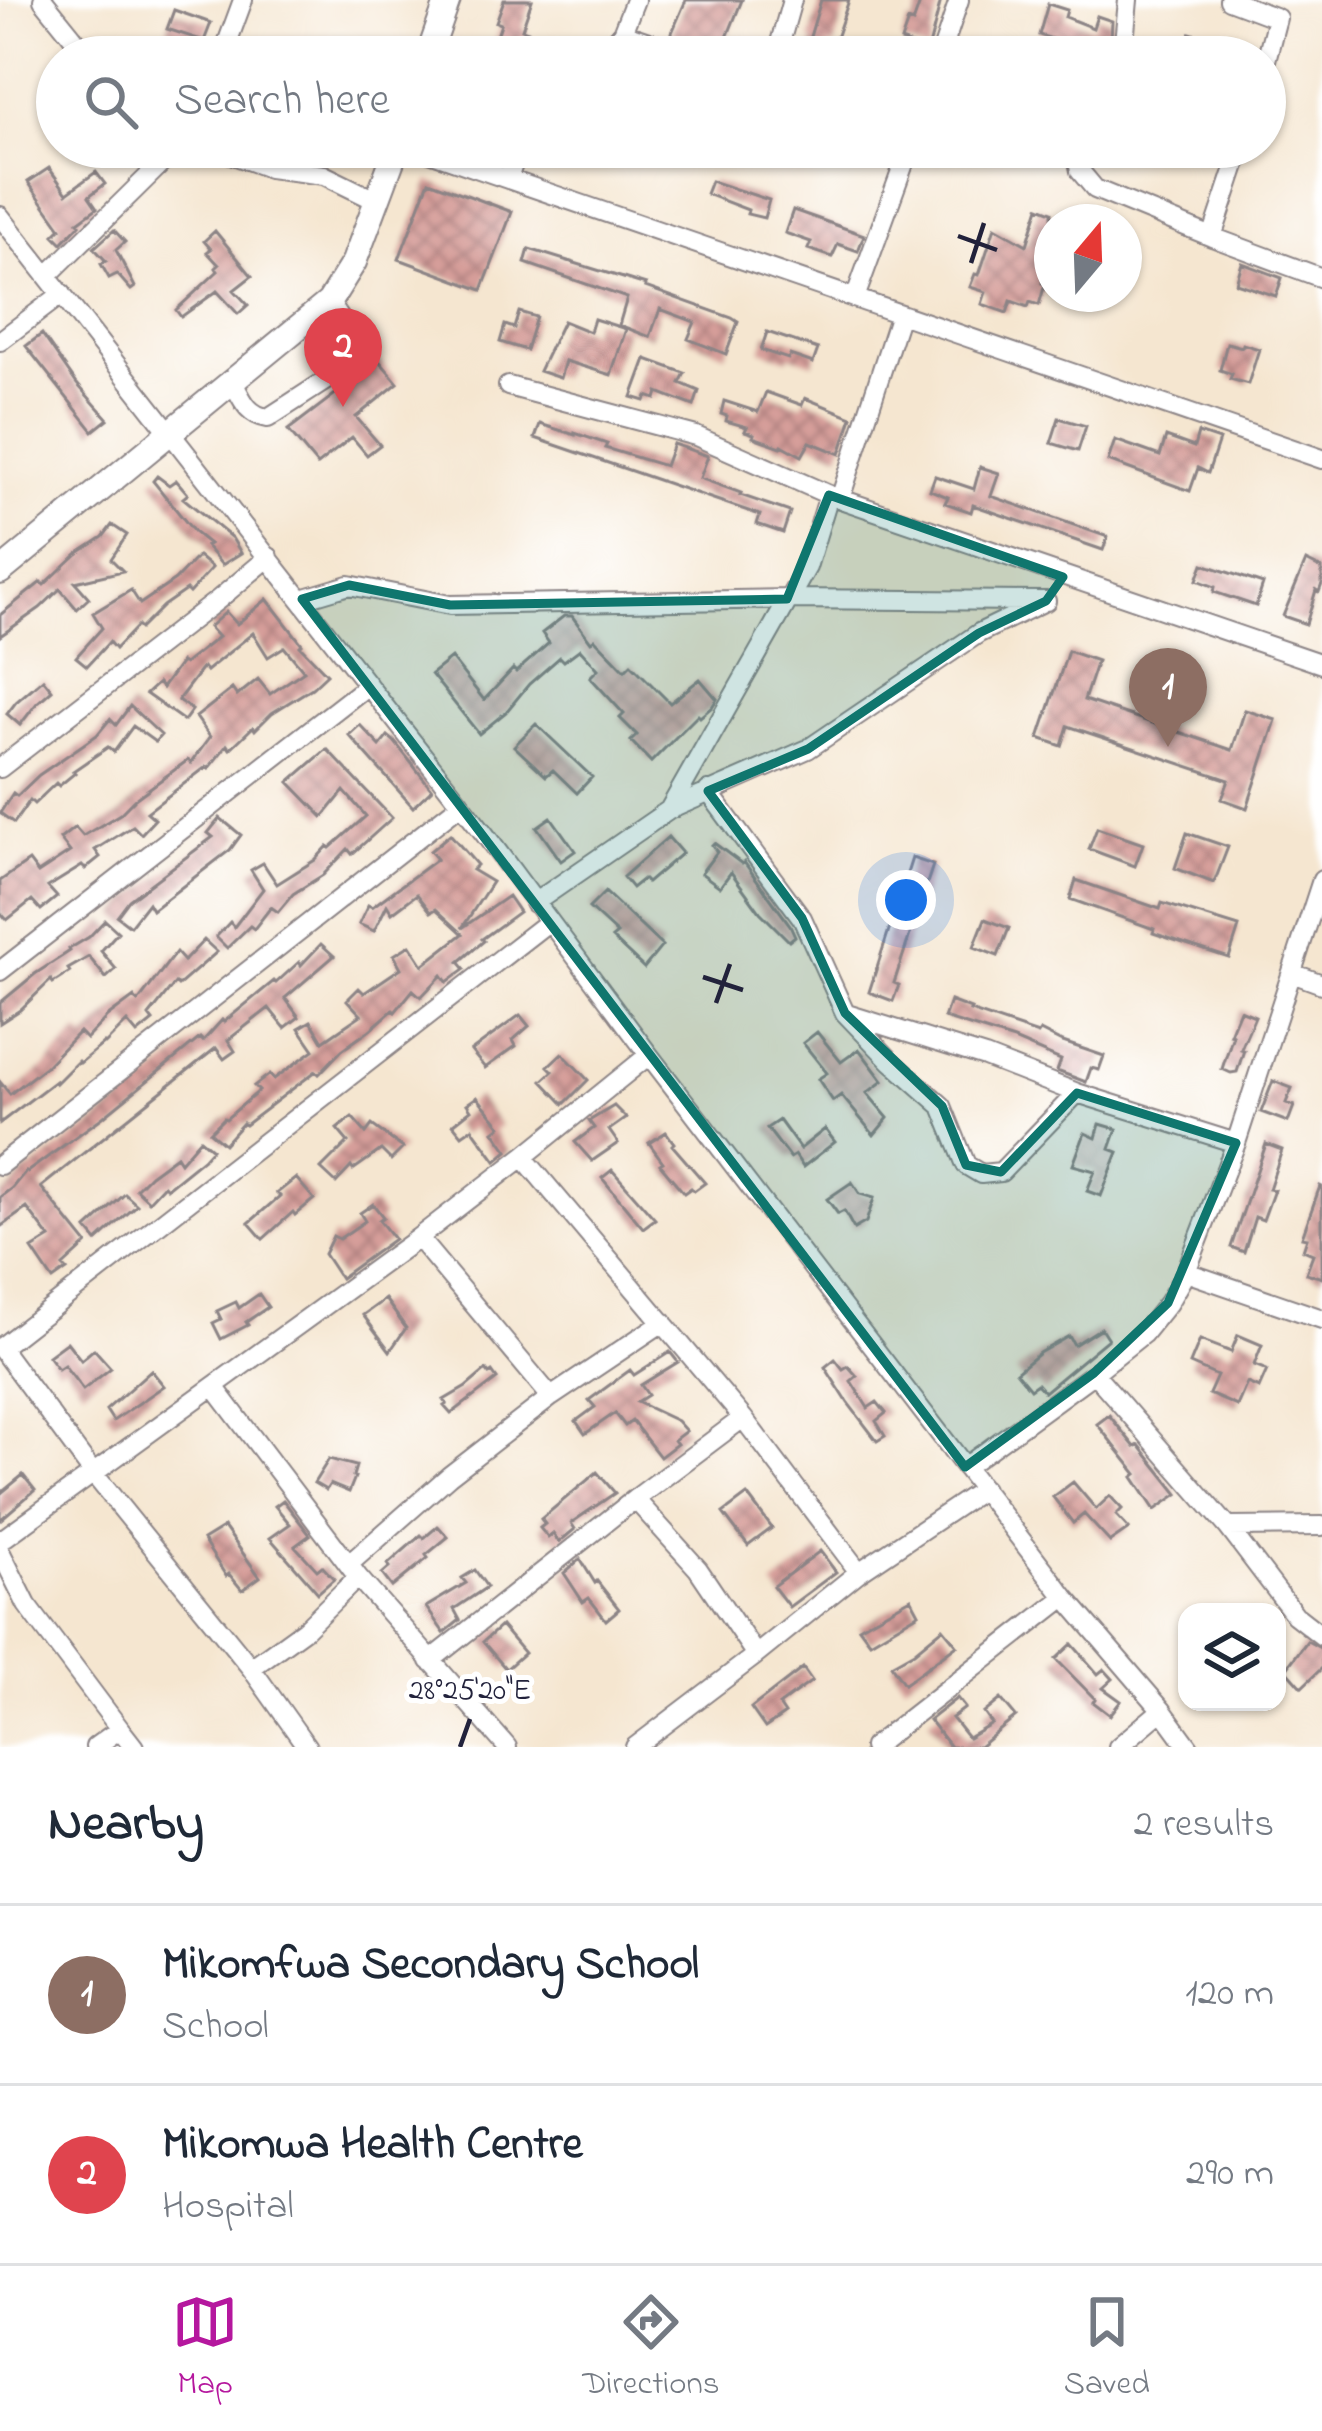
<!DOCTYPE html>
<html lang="en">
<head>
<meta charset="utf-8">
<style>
  body { margin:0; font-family:"Indie Flower",sans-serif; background:#f2f2f3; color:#1f2937 }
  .controls { position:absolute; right:36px; bottom:36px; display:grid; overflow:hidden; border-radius:24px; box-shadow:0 3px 9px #0004 }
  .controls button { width:108px; height:108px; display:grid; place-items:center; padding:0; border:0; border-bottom:3px solid #e0e1e3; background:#fff; color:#1f2937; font:60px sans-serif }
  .compass { position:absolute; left:1034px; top:204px; width:108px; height:108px; border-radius:50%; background:#fff; box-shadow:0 3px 9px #0004; rotate:19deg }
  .you { position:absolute; left:906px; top:900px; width:42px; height:42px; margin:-30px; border:9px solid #fff; border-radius:50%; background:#1a73e8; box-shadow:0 0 0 18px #1a73e833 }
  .badge { display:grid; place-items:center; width:78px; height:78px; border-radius:50%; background:#b5179e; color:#fff; font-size:39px; font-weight:700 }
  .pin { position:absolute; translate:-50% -99px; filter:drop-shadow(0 3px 6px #0008) }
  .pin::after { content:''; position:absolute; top:63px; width:42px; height:36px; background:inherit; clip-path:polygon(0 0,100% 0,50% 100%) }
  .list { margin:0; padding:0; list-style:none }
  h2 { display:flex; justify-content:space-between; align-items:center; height:156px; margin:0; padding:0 48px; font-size:51px }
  h2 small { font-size:39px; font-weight:400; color:#747a83 }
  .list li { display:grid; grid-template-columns:78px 1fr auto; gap:36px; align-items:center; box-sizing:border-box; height:180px; padding:0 48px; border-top:3px solid #e0e1e3 }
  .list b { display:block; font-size:45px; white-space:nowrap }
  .list p { margin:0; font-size:39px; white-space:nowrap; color:#747a83 }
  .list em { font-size:39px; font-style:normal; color:#747a83 }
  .icon { flex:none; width:66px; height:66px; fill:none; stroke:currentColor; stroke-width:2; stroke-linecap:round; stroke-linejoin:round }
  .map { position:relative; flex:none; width:1322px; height:1747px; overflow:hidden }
  .search { position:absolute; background:#fff; box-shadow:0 3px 9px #0004; left:36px; right:36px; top:36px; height:132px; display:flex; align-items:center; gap:30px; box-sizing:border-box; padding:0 42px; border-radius:66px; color:#747a83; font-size:45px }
  .sheet { height:516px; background:#fff }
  nav { display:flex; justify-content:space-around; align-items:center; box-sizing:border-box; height:168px; border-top:3px solid #e0e1e3; background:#fff; font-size:33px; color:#747a83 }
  nav a { display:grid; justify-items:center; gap:6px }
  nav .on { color:#b5179e }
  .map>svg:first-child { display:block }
  .building { fill:url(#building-cross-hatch) }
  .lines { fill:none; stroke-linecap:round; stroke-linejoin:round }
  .minor-casing { stroke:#8c8486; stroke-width:22 }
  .major-casing { stroke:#8c8486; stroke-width:28 }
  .minor { stroke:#fff; stroke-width:18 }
  .major { stroke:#fff; stroke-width:24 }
  .marked { fill:#0f766e; fill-opacity:0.2; stroke:#0f766e; stroke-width:9; stroke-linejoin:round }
  .ticks { fill:none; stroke:#22223b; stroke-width:4.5 }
  .ticks-label { font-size:30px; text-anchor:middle; fill:#22223b; stroke:#fff; stroke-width:10; stroke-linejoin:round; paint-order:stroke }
</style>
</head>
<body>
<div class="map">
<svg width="1322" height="1747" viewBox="0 0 1322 1747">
  <defs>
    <pattern id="building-cross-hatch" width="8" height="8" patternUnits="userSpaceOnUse" patternTransform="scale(3)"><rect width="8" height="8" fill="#d69e9a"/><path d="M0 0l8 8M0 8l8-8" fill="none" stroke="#ad807f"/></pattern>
  </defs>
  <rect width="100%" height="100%" fill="#fff"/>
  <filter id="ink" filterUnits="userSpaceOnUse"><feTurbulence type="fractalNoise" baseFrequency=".00833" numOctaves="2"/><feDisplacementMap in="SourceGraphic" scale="24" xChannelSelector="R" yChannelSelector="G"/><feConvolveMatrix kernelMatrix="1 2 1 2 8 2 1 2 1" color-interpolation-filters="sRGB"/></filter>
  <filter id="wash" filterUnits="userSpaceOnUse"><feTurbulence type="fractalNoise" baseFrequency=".004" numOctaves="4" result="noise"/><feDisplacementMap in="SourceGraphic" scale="48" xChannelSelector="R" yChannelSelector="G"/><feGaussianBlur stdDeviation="2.7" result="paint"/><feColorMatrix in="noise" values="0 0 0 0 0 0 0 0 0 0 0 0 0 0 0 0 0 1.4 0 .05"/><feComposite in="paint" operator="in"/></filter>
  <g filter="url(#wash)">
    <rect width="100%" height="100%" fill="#f5e6d0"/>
    <g id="blocks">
      <!-- building -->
      <path class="building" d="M504,0H532L522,29L528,31L519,57H490L501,24L496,22Z
        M686,0H742L726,40L763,54V57H727L671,35Z
        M821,0H849L833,47L828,46L825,57H808L813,41L809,40Z
        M921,0H941L928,51L901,41L908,21L913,23Z
        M1048,4L1067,10L1065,17L1093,28L1097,16L1112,21L1111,39L1104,57H1071L1075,46L1039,35Z
        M174,10L211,23L204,41L167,29Z
        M1190,33L1225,44L1227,36L1246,42L1243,51L1254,54L1253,57H1182Z
        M49,168L67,193L96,172L105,184L89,196L97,208L78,222L80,224L62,243L54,235L61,228L28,182Z
        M429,181L512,212L482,290L399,259Z
        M711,181L769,200L764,218L747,214L748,210L706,194Z
        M1039,207L1052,212V253L1042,283L1045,284L1039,305L1030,302L1028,307L1011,301L1007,313L982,304L986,292L970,287L975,274L979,275L995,227L1027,245Z
        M793,210L864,235L858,251L838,244L832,257L808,249L811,242L785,233Z
        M114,230L125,242L116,250L135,287L131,290L117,274L109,278L101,264L106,261L94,248Z
        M215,231L252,276L234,290L248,305L238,314L217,291L181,317L176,310L218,271L216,268L219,265L207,252L211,249L204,241Z
        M529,249L646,285L645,287L732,318L738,322L726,354L688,339L695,322L660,309L650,337L619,325L627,298L525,263Z
        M1242,263L1282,278L1276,296L1236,283Z
        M519,312L536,317L526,350L500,342L505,325L514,328Z
        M594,319L626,329L611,375L565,361L560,378L539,371L563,321L590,332Z
        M767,332L818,349L813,363L790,355L788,359L761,350Z
        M42,334L77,384L108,419L93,431L26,346Z
        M1227,343L1242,347L1243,344L1259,349L1248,384L1230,379L1232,374L1220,370Z
        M377,358L398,383L356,417L380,445L367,455L352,437L317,465L288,430L367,370Z
        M646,359L685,373L680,383L699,391L694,406L658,392L656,399L647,396L645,401L632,397Z
        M766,392L802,405L805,398L852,417L840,454L810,442L802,456L782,445L781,447L753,437L754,434L745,431L747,427L726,421L727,416L721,414L724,401L758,412Z
        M1059,418L1086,426L1078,451L1051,443Z
        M540,424L575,435V433L607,444L605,448L665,466L673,444L708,456L700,478L741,493L740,495L790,512L783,533L757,524L760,515L535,438Z
        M1198,433L1219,440L1208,473L1198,468L1190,491L1108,461L1115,440L1160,456L1166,437L1194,447Z
        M980,467L999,473L991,496L1108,537L1103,550L973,505L971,512L945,503L948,497L930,490L935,476L974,489Z
        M157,476L169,485L176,480L188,494L183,498L232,538L241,553L222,565L206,546L209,544L194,532L153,481Z
        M112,525L127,535L111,559L123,571L75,582L89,598L77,609L60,589L40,608L0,636V615L41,582L44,585L77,554L103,537Z
        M198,556L212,568L189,593L186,590L163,606L140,629L137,626L115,649L109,642L87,666L76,657L102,628L93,613L131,590L140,604L175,580Z
        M1306,561L1322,569V584L1319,592L1316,590L1306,624L1283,616Z
        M1203,564L1263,584L1256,606L1214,592L1215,587L1197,580Z
        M267,599L302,644L300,646L327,674L312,688L272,713L255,730L253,727L230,749L227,745L208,769L206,767L147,812L155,819L141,834L133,826L95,850L100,857L85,869L82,866L48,887L57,897L41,910L32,900L7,920L0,912V881L29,861L38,873L70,852L60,839L75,827L83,836L120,814L135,799L188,760L191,763L210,737L196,717L232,689L237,696L258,679L270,694L304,671L284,647L268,657L253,633L206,671L203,667L178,700L192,710L184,721L146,694L158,683L162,688L181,662L184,664L218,637L209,627L226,612L237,624Z
        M564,616H572L591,642L595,639L625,670L631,664L670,703L700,679L717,699L712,707L700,717L698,715L651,762L631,741L637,735L620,718L624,714L590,677L598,669L580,649L564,661L560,657L529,684L506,712L479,734L431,674L451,658L484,700L513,669L516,672L549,643L542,633Z
        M1068,651L1097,661L1084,700L1232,750L1245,710L1276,720L1247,808L1222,799L1229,780L1068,726L1062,746L1039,738Z
        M43,679L52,690L37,703L20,725L7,714L16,702Z
        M130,706L161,735L155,742L133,726L114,752L108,747L73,771L75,773L59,786L56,783L34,804L30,800L14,823L0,813L13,793L17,796L39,775L97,735L110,719L116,725Z
        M536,724L592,777L577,793L553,770L546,776L514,746Z
        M360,725L380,746L388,736L394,741L432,789L413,807L349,735Z
        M327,749L392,818L352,854L348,849L323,875L293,894L278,912L271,907L254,929L250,926L227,948L216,937L230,922L234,927L263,889L251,870L263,863L277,884L315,860L328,846L330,848L366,816L344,791L323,817L289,782Z
        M551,817L575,851L561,861L537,827Z
        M220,818L241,835L230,850L152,910L148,903L130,926L117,916L129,900L213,837L208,833Z
        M1097,828L1143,844L1135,866L1089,849Z
        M1187,833L1228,847L1214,883L1175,868Z
        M450,834L477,865L472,870L492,882L462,928L508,896L519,912L482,939L484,941L459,962L465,969L447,982L442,975L421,997L413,990L395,1012L393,1010L370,1030L342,1050L319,1074L316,1071L245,1125L243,1123L224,1144L210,1132L224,1118L226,1119L259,1091L254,1086L270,1074L274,1079L314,1050L299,1028L311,1021L323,1041L361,1015L347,1000L359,988L364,993L401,968L394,955L410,945L423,965L463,934L436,909L431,912L417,894L392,913L387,905L374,931L359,924L368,905L372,907L437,859L430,851Z
        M668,837L682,853L647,883L643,879L632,888L623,877Z
        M714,843L742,864L744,862L790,925L795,936L789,941L760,912L731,872L720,887L701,873L717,852L712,845Z
        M912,858L933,865L894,983L899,985L893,1001L869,992Z
        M1076,880L1160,909L1162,903L1239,927L1229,958L1153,933L1154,929L1070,899Z
        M605,892L662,946L644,968L612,938L617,934L589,908Z
        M985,919L1009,928L998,956L974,947Z
        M105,920L118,932L101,951L116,969L106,978L89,957L68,969L70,972L53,983L51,980L20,1010L0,1023V1003L35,974L70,951L69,949L89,937Z
        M204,940L217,952L178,986L175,983L149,1016L153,1021L137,1034L127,1022L105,1044L104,1043L80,1063L78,1061L56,1083L55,1081L0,1123V1082L10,1094L45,1067L79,1032L86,1039L107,1017L134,997L138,1002L176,952L184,961Z
        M321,944L334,956L285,998L299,1017L285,1028L269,1008L228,1040L235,1051L224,1059L216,1048L41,1187L87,1244L63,1266L67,1270L53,1280L32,1249L50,1238L27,1208L0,1227V1197L12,1188L26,1171L27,1172L103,1117L200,1038L203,1041L222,1020L224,1022L274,981L276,983L299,962L301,965Z
        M950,1001L971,1009L970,1011L1038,1034L1040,1031L1060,1041L1104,1056L1099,1070L1091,1068L1086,1082L1057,1071L1061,1060L1014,1040L944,1018Z
        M1240,1010L1255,1016L1241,1049L1244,1050L1237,1072L1231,1073L1222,1069L1233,1035L1230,1034Z
        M520,1015L529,1026L513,1040L516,1046L485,1068L471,1051Z
        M817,1032L841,1062L859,1049L883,1081L867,1093L888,1118L874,1135L841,1095L833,1101L818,1079L827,1073L803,1043Z
        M562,1053L588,1080L564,1104L542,1081L553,1071L548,1066Z
        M1273,1081L1292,1088L1286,1103L1294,1106L1288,1122L1261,1112Z
        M477,1097L501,1126L494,1131L508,1151L496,1161L472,1128L462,1135L453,1124L471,1110L467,1104Z
        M614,1106L626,1118L609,1130L618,1143L592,1161L575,1142L594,1128L589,1121Z
        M352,1117L366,1133L372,1125L403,1148L391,1160L381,1150L353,1170L351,1167L336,1183L321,1169L348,1142L337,1129Z
        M779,1120L800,1149L825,1129L835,1142L803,1167L795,1155L790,1158L767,1128Z
        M1100,1124L1117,1129L1110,1149L1118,1152L1101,1196L1087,1191L1095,1171L1073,1165L1085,1133L1096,1138Z
        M666,1132L674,1143L672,1145L705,1183L694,1191L691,1188L684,1193L660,1164L663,1162L649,1143Z
        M200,1139L212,1149L203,1159L167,1188L164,1185L149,1201L136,1189L150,1175L176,1156L180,1162Z
        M1266,1144L1282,1150L1269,1189L1274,1190L1263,1220L1255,1217L1244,1252L1231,1247Z
        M612,1170L655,1219L643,1228L602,1178Z
        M296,1178L314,1199L295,1215L293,1212L263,1239L249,1223L280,1196L277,1193Z
        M852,1182L860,1194L874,1198L866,1222L854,1229L844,1211L838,1214L827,1199Z
        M1320,1186L1322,1187V1278L1306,1273L1313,1254L1303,1250L1307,1238L1302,1237Z
        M125,1194L137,1205L97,1241L87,1229Z
        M373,1204L383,1217L379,1220L394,1239L340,1278L324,1254L333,1236L339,1239L365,1221L360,1213Z
        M259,1294L268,1307L246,1322L248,1325L221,1339L213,1323L221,1319L217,1311L236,1302L239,1308Z
        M385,1299L406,1328L390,1351L363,1315Z
        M1101,1328L1108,1339L1044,1392L1037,1384L1030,1389L1016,1372L1039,1353L1069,1336L1074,1345Z
        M1238,1335L1262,1345L1254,1365L1267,1370L1259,1388L1247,1383L1237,1406L1209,1394L1217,1376L1190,1364L1200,1340L1231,1352Z
        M67,1342L81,1360L94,1349L111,1368L83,1390L64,1365L58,1369L48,1356Z
        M670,1352L678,1362L641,1385L648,1395L637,1402L677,1421L686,1431L674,1440L677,1444L660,1457L632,1421L625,1426L615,1413L585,1434L576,1421L595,1407L589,1400L630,1370L634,1375Z
        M835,1359L843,1369L848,1366L857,1376L851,1381L868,1408L877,1402L886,1413L876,1421L885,1436L877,1441L848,1403L825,1367Z
        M151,1370L164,1386L113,1421L106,1410Z
        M486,1370L489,1374L492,1372L497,1379L451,1414L444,1406L447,1404L444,1400L466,1387Z
        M1109,1415L1135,1447L1139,1445L1178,1494L1155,1510L1133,1477L1137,1474L1097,1424Z
        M329,1459L356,1466L353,1476L355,1477L349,1492L330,1484L326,1490L314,1483Z
        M597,1472L615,1493L571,1523L575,1529L559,1542L553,1534L548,1538L540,1528L545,1524L541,1519Z
        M23,1475L35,1490L0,1520V1494Z
        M1073,1482L1096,1509L1110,1496L1122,1509L1116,1515L1129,1529L1110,1542L1084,1514L1073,1523L1053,1497Z
        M747,1495L772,1528L748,1546L723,1513Z
        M283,1500L310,1535L295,1546L317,1570L322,1566L334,1579L318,1593L270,1538L290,1524L275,1506Z
        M438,1526L448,1537L426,1555L428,1558L392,1587L382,1574L390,1567L388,1564L421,1535L424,1538Z
        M224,1527L260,1577L242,1590L229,1574L226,1576L203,1540Z
        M820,1551L836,1572L789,1607L773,1586Z
        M580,1559L595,1583L597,1581L619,1609L606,1620L589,1598L583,1602L564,1573Z
        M475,1570L487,1587L454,1609L460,1620L444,1633L426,1607L466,1583L462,1578Z
        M911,1598L919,1613L870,1642L859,1627Z
        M501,1626L524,1653L506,1669L483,1642Z
        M943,1628L957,1645L904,1684L891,1665L914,1652Z
        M1307,1641L1322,1649V1668L1302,1687L1286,1669Z
        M1072,1644L1098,1674L1104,1669L1113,1679L1103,1688L1121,1701L1110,1715L1093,1702L1095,1699L1056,1659Z
        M803,1668L812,1681L779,1705L785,1714L765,1728L751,1708Z
        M957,1698L965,1708L952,1718L968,1738L992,1724L984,1713L1001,1699L1016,1717L979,1747H950L929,1720Z"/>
    </g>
  </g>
  <g filter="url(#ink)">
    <use href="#blocks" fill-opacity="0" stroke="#8c8486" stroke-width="3"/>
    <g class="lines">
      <!-- minor casing -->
      <g class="minor-casing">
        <path id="minor" d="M43,0L89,57
          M1229,0L1277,18L1265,64
          M622,33L635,0
          M222,57L243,0
          M600,57L622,33L692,57
          M776,57L792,0
          M940,57L959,0
          M1117,57L1124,43L1128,0
          M211,147L269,168L324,175L377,201
          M415,147L1322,459
          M1075,147L1080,171L1095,189L1212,237
          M1242,147L1212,237L1322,278
          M508,179L519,147
          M0,216L483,832L649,1055L1065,1597L1162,1710L1189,1747
          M48,275L178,147
          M855,298L910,147
          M0,341L62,294
          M233,382C242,399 247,415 268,418L359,359L362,354L359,347L329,302
          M508,386L696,436L829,495L1322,664
          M840,499L900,314
          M302,599L349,585L450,605L787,599L1046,601
          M0,768L219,599L269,557
          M708,791L802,918L845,1013L891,1061L942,1106L966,1165L981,1174L1001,1172L1077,1093
          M669,810L808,749L979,633L1041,603
          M534,903L669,810L807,567L829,495
          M0,971L368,685
          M1292,973L1322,984
          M847,1014L985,1057L1077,1093L1236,1143
          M523,1157L743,1418L859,1572
          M0,1165L461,804
          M418,1238L551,1397
          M1186,1272L1322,1319
          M0,1347L93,1473L251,1668L307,1747
          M0,1348L548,922
          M1094,1373L1228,1527L1295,1615L1322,1636
          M215,1388L358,1577L507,1747
          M965,1467L1094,1373L1143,1334L1168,1303L1186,1272L1236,1143L1322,880
          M635,1499L698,1569L756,1655
          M1228,1527L1322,1526
          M0,1541L418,1238L523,1157L649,1055
          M0,1551L27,1605L120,1729
          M349,1564L449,1476L551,1397L663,1322
          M430,1661L635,1499L743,1418
          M251,1668L305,1629L358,1577
          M95,1747L120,1729L134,1747
          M635,1747L756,1655L859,1572L983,1489
          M873,1747L1065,1597
          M1118,1747L1162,1710"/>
      </g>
      <!-- major casing -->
      <g class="major-casing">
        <path id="major" d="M428,57L448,0
          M0,572L329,302L354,262L397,147"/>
      </g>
      <!-- minor -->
      <use href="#minor" class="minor"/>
      <!-- major -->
      <use href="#major" class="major"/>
    </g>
  </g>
  <!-- marked area -->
  <path class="marked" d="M829,495L1063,577L1046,601L979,633L808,749L708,791L802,918L845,1013L942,1106L966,1165L1001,1172L1077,1093L1236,1143L1168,1303L1094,1373L965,1467L302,599L349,585L450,605L787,599Z"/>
  <!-- ticks -->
  <path class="ticks" d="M958,236L997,250M971,263L984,223M703,977L743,990M716,1003L730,964M460,1747L470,1719"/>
  <g class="ticks-label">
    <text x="470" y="1699">28°25'20"E</text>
  </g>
</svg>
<div class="controls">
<button><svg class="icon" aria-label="layers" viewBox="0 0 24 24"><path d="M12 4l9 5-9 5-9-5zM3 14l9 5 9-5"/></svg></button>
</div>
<svg class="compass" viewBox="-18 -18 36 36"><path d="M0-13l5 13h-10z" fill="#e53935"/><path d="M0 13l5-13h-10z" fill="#747a83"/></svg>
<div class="you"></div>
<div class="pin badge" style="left:1168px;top:747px;background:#8d6e63">1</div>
<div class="pin badge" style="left:343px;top:407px;background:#e0444e">2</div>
<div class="search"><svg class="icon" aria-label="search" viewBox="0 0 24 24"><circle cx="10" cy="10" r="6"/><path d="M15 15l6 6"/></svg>Search here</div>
</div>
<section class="sheet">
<h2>Nearby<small>2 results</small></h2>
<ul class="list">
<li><span class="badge" style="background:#8d6e63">1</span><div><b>Mikomfwa Secondary School</b><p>School</p></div><em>120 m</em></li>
<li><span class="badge" style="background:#e0444e">2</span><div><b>Mikomwa Health Centre</b><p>Hospital</p></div><em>290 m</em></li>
</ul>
</section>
<nav>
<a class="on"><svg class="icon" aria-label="map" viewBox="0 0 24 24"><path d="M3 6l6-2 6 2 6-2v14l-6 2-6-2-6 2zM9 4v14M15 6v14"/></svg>Map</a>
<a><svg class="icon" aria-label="directions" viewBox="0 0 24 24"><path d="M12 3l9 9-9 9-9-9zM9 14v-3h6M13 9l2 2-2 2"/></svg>Directions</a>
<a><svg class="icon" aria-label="saved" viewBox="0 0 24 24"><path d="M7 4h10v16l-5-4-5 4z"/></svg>Saved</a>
</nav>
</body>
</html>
